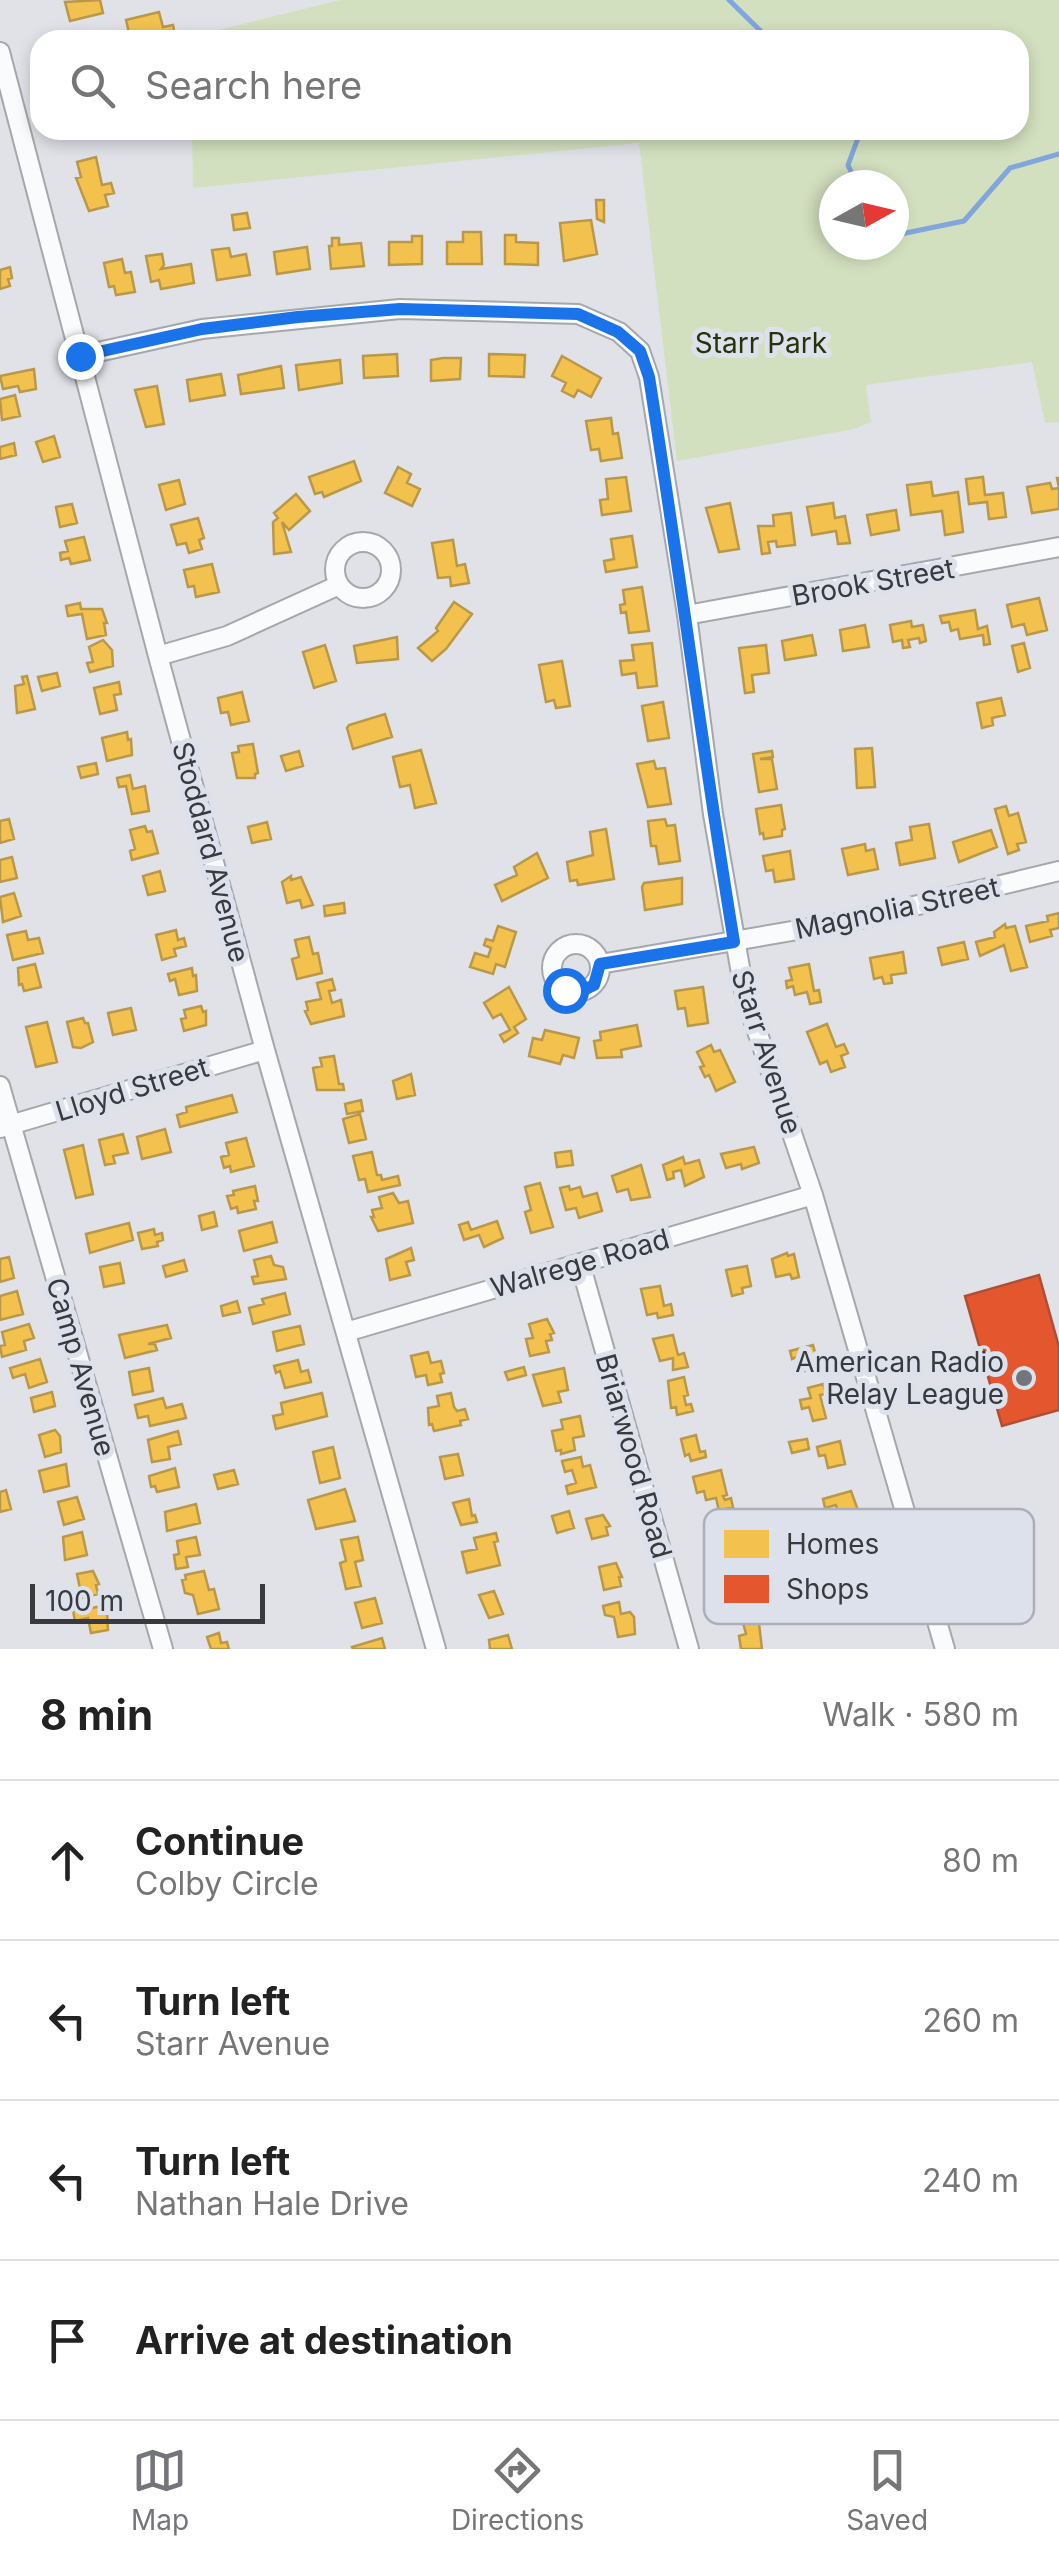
<!DOCTYPE html>
<html lang="en">
<head>
<meta charset="utf-8">
<style>
  body { margin:0; font-family:Inter,sans-serif; background:#f2f2f2; color:#222 }
  .compass { position:absolute; left:819px; top:170px; width:90px; height:90px; border-radius:50%; background:#fff; box-shadow:0 5px 15px #0003; rotate:82deg }
  .scale { position:absolute; left:30px; bottom:25px; width:235px; box-sizing:border-box; padding-left:10px; border:5px solid #383a3e; border-top:0; font-size:28px; line-height:35px; white-space:nowrap; color:#383a3e; -webkit-text-stroke:8px #dde1eb; paint-order:stroke }
  .stop { position:absolute; width:30px; height:30px; margin:-22px; border:8px solid #1a73e8; border-radius:50%; background:#fff }
  .stop.end { background:#1a73e8; border-color:#fff; box-shadow:0 2px 10px #0008 }
  .list { margin:0; padding:0; list-style:none }
  h2 { display:flex; justify-content:space-between; align-items:center; height:130px; margin:0; padding:0 40px; font-size:42px }
  h2 small { font-size:32px; font-weight:400; color:#767676 }
  .list li { display:grid; grid-template-columns:65px 1fr auto; gap:30px; align-items:center; box-sizing:border-box; height:160px; padding:0 40px; border-top:2px solid #e0e0e0 }
  .list b { display:block; font-size:38px; white-space:nowrap }
  .list p { margin:0; font-size:32px; white-space:nowrap; color:#767676 }
  .list em { font-size:32px; font-style:normal; color:#767676 }
  .icon { flex:none; width:55px; height:55px; fill:none; stroke:currentColor; stroke-width:2; stroke-linecap:round; stroke-linejoin:round }
  .map { position:relative; flex:none; width:1059px; height:1649px; overflow:hidden }
  .search { position:absolute; background:#fff; box-shadow:0 5px 15px #0003; left:30px; right:30px; top:30px; height:110px; display:flex; align-items:center; gap:25px; box-sizing:border-box; padding:0 35px; border-radius:30px; color:#767676; font-size:38px }
  .sheet { height:770px; background:#fff }
  nav { display:flex; justify-content:space-around; align-items:center; box-sizing:border-box; height:140px; border-top:2px solid #e0e0e0; background:#fff; font-size:28px; color:#767676 }
  nav a { display:grid; justify-items:center; gap:5px }
  nav .on { color:#73757a }
  .map>svg:first-child { display:block }
  .green { fill:#d3e0bf; fill-rule:evenodd }
  .homes { fill:#f2c14e; stroke:#ba9849; stroke-width:2.5 }
  .shops { fill:#e4572e; stroke:#b04e33; stroke-width:2.5 }
  .lines { fill:none; stroke-linecap:round; stroke-linejoin:round }
  .stream { stroke:#80a6db; stroke-width:5 }
  .minor-casing { stroke:#a5a7ab; stroke-width:22 }
  .minor { stroke:#fafbfc; stroke-width:18 }
  .route { stroke:#1a73e8; stroke-width:12 }
  .poi-dot { fill:#73757a; stroke:#dde1eb; stroke-width:4 }
  .labels { text-anchor:middle; dominant-baseline:central; stroke-width:10; stroke-linejoin:round; paint-order:stroke }
  .park-label { font-size:28px; fill:#27320a; stroke:#dde1eb }
  .street-label { font-size:28px; fill:#383a3e; stroke:#dde1eb }
  .poi-label { font-size:28px; fill:#383a3e; stroke:#dde1eb; text-anchor:end }
  .key { fill:#dde1eb; stroke:#acafb7; stroke-width:2.5 }
  .key-label { font-size:28px; fill:#383a3e }
</style>
</head>
<body>
<div class="map">
<svg width="1059" height="1649" viewBox="0 0 1059 1649">
  <rect width="100%" height="100%" fill="#e0e2e8"/>
  <!-- green -->
  <path class="green" d="M340,0H1059V422L1045,423L1032,362L866,385L871,422L854,429L677,461L639,143L193,188L192,130H1019V40H191V37ZM894,185V245H834V185Z"/>
  <!-- homes -->
  <path class="homes" d="M100,0L103,13L70,21L65,2Z
    M159,12L163,27L173,25L176,40H126L125,34L129,33L126,20Z
    M96,157L102,185L111,183L114,193L105,195L108,206L89,211L76,178L81,177L77,162Z
    M596,200H604V222L597,219Z
    M247,213L250,228L234,230L232,215Z
    M591,220L597,254L564,261L560,223Z
    M463,232H481L482,264H447V242H463Z
    M505,235H516V242L538,243V265L505,264Z
    M412,236H422V264L389,265V242H412Z
    M332,238H339V245L361,243L364,266L331,269L329,246H332Z
    M307,247L310,269L277,274L274,252Z
    M229,248L231,257L246,254L250,275L217,280L212,250Z
    M162,254L164,265L161,269L191,264L194,283L161,289L159,280L151,282L146,256Z
    M122,259L125,273L131,272L135,292L116,295L114,286L109,287L104,263Z
    M10,267L12,278L8,279L10,286L0,289V270Z
    M397,354L398,376L364,378L363,356Z
    M489,354L525,355L524,377L489,376Z
    M562,356L601,378L591,397L578,390L574,397L562,391L566,383L552,376Z
    M443,358H461L460,379L431,381V360Z
    M340,360L342,383L299,390L296,365Z
    M281,366L284,388L241,394L238,375Z
    M34,369L36,389L20,392L18,386L3,389L0,376Z
    M221,374L225,395L190,401L187,380Z
    M157,386L164,424L146,427L135,390Z
    M15,395L20,416L2,420L0,399Z
    M611,418L613,434L618,433L622,458L601,461L599,449L591,450L586,421Z
    M54,436L60,457L43,462L36,442Z
    M14,443L16,455L0,459V447Z
    M354,461L361,481L324,497L322,492L315,494L309,477Z
    M398,467L411,474L407,483L420,489L412,506L385,493Z
    M626,477L631,511L602,515L600,500L608,499L606,479Z
    M983,477L985,495L1003,493L1006,517L989,519L987,502L969,504L966,479Z
    M1057,478H1059V509L1032,513L1027,487L1050,483L1052,489L1059,488Z
    M179,480L185,504L166,510L159,485Z
    M931,482L933,496L958,492L963,532L945,535L942,511L911,515L907,485Z
    M296,494L310,511L289,530L282,522L291,552L274,554L273,522L278,518L274,513Z
    M730,503L739,549L719,552L706,508Z
    M833,503L835,518L845,516L850,543L838,544L836,531L812,535L807,507Z
    M72,504L77,523L60,527L56,507Z
    M896,510L899,530L871,535L867,515Z
    M791,513L795,545L777,547L776,541L768,542L770,553L762,554L758,526H774L773,515Z
    M198,518L204,538L199,540L202,549L189,553L186,543L177,545L171,525Z
    M632,536L637,567L606,572L604,561L614,559L611,539Z
    M84,537L90,560L71,564L69,558L61,560L60,553L68,551L65,541Z
    M453,540L457,566L465,564L469,583L451,586L450,577L438,578L432,543Z
    M212,564L219,592L196,597L194,586L188,587L184,570Z
    M642,587L649,631L629,633L626,612L621,613L620,605L625,604L623,590Z
    M1039,598L1047,630L1027,635L1024,624L1012,627L1007,605Z
    M454,602L472,614L446,649L432,661L418,648L438,631L436,628Z
    M80,603L81,609H102L107,623H104L106,635L87,639L82,614L68,616L66,606Z
    M975,610L978,629L987,626L990,644L984,645L983,635L960,639L958,629L951,631L949,622L942,623L940,616Z
    M911,621L912,627L923,625L926,641L920,643L919,638L908,640L910,647L903,648L902,640L893,642L890,625Z
    M865,625L869,647L843,651L840,630Z
    M812,635L816,655L785,660L782,641Z
    M397,637L398,659L357,663L354,646Z
    M103,640L112,650L113,666L90,672L87,663L93,662L89,647Z
    M652,643L657,686L638,688L636,673L622,675L620,661L634,660L632,645Z
    M1024,643L1030,668L1018,672L1012,646Z
    M325,645L336,681L314,688L303,652Z
    M766,645L769,673L752,675L754,692L745,693L739,648Z
    M562,661L570,706L556,708L554,700L546,702L539,665Z
    M57,673L60,686L42,691L38,677Z
    M27,676L35,709L17,713L15,686L24,684L22,677Z
    M119,682L121,694L114,695L117,710L100,714L94,688Z
    M242,692L249,721L231,725L228,712L221,713L218,698Z
    M1001,698L1005,715L992,718L993,725L982,728L977,703Z
    M663,702L669,738L648,741L642,706Z
    M385,714L392,737L353,749L347,728L349,725Z
    M127,732L128,740L131,739L132,755L107,761L102,738Z
    M253,744L258,773L255,774V778H237L232,753L239,752L238,746Z
    M872,748L875,787L857,788L855,749Z
    M421,750L436,803L415,808L410,785L400,787L393,757Z
    M299,751L303,766L286,771L281,756Z
    M772,751L773,757L760,759H772L777,789L759,792L753,754Z
    M654,761L656,769L665,768L671,804L648,807L637,764Z
    M96,763L98,774L81,778L78,767Z
    M130,775L133,789L145,786L149,811L132,814L126,786L119,787L117,778Z
    M781,805L785,829L782,830V836L764,839L763,833L760,834L756,809Z
    M1006,806L1009,816L1018,813L1026,842L1017,844L1019,850L1008,854L995,809Z
    M9,819L14,839L0,843V821Z
    M665,819L667,826L675,825L680,861L659,864L656,846H651L648,821Z
    M267,822L271,839L252,843L248,827Z
    M929,824L935,858L900,865L896,843L912,840L910,827Z
    M145,826L147,832L152,831L158,853L132,860L130,851L135,849L130,830Z
    M606,829L614,879L578,885L577,880L570,881L567,862L593,855L590,832Z
    M991,830L997,847L959,862L953,842Z
    M865,844L866,851L874,849L878,869L848,875L842,849Z
    M790,851L794,879L775,882L773,870L766,871L763,856Z
    M537,853L548,878L502,901L495,885L517,875L514,867Z
    M12,857L17,878L0,882V860Z
    M160,871L165,891L148,895L143,876Z
    M291,876V880L301,877L313,905L302,908L300,900L287,903L282,882Z
    M682,878V904L645,910L642,887L644,883Z
    M14,893L21,916L3,922L0,897Z
    M344,903L345,913L325,916L324,906Z
    M1059,913V928L1050,930L1052,936L1030,942L1026,926L1048,921L1047,916Z
    M1005,924L1006,928L1015,926L1027,967L1011,971L1004,945L980,956L976,942L995,937L994,932Z
    M498,926L516,932L505,967L496,964L493,974L470,967L475,953L488,957L491,948L484,945L486,939L493,941Z
    M176,930L178,940L184,938L186,946L174,949L176,956L162,960L156,935Z
    M26,931L28,940L39,938L43,953L13,960L7,935Z
    M309,937L313,954L318,953L322,973L297,979L292,959L299,957L295,940Z
    M964,942L968,959L942,965L938,948Z
    M903,952L906,973L891,975L892,983L884,984L882,977L874,979L870,958Z
    M35,964L41,987L24,991L22,984L19,985L18,968Z
    M809,964L814,991L819,990L821,1002L810,1004L807,992L795,995L793,986L787,988L786,981L792,980L789,968Z
    M192,968L193,976L196,975L197,991L179,995L175,979L170,981L168,974Z
    M332,979L335,990L329,991L332,1003L341,1000L344,1016L311,1024L305,1011L308,1010L306,1002L321,999L317,983Z
    M509,987L526,1019L514,1027L518,1033L504,1042L500,1035L510,1030L501,1014L493,1018L484,1003Z
    M703,987L708,1023L688,1026L685,1008L678,1009L675,991Z
    M201,1006L203,1012L206,1011V1025L184,1031L181,1019L186,1018L184,1010Z
    M131,1008L136,1030L113,1035L108,1013Z
    M83,1018L85,1023H88L93,1042L81,1048L73,1047L67,1022Z
    M47,1022L57,1062L36,1067L26,1027Z
    M827,1024L836,1047L844,1044L848,1053L841,1056L845,1067L831,1072L827,1061L820,1064L807,1032Z
    M637,1025L641,1046L621,1050L622,1057L597,1058L594,1041L601,1040L600,1032Z
    M545,1030L579,1038L574,1058L563,1055L560,1064L529,1056L533,1038L542,1040Z
    M711,1045L714,1052L720,1050L735,1082L716,1091L709,1075L705,1077L700,1067L704,1066L697,1052Z
    M334,1056L339,1084H343L344,1090H317L313,1068L322,1066L320,1058Z
    M411,1074L415,1095L397,1099L393,1081Z
    M232,1095L237,1112L180,1127L177,1115L187,1112L186,1107Z
    M361,1100L363,1111L347,1114L345,1104Z
    M360,1114L366,1139L349,1143L343,1119Z
    M165,1129L171,1152L142,1159L137,1137Z
    M123,1134L128,1153L113,1156L115,1163L105,1165L99,1140Z
    M246,1138L254,1166L231,1172L230,1166L224,1168L221,1157L229,1155L226,1143Z
    M83,1145L93,1194L76,1198L64,1150Z
    M754,1147L759,1163L742,1169L741,1164L726,1168L721,1154Z
    M571,1151L573,1165L557,1167L555,1153Z
    M372,1152L377,1175H381L382,1180L398,1176L400,1185L368,1192L365,1179L359,1180L353,1156Z
    M683,1157L685,1164L699,1160L704,1177L685,1186L681,1170L673,1172L674,1178L667,1180L663,1165Z
    M641,1165L650,1197L631,1200L628,1189L617,1192L612,1176Z
    M540,1183L553,1227L531,1233L525,1212L531,1210L525,1187Z
    M255,1186L258,1201H254L256,1209L238,1213L237,1207L231,1209L227,1196L234,1195L233,1191Z
    M569,1186L570,1190L580,1187L583,1197L597,1193L602,1211L579,1218L576,1208L566,1210L560,1188Z
    M393,1193L399,1203L408,1201L413,1223L378,1231L371,1217H374L372,1210L382,1208L379,1197Z
    M214,1212L217,1226L202,1230L199,1216Z
    M497,1221L503,1238L484,1247L479,1235L464,1240L459,1225L468,1222L471,1230Z
    M272,1222L277,1242L244,1251L239,1231Z
    M129,1223L133,1240L90,1253L86,1234Z
    M154,1229L155,1235L162,1233L163,1240L157,1242L158,1246L142,1249L138,1233Z
    M411,1248L414,1260L406,1262L410,1275L390,1280L386,1259Z
    M787,1253L788,1256L794,1254L799,1277L792,1279L790,1274L776,1277L772,1259Z
    M271,1256L274,1265L283,1267L286,1279L254,1284L252,1277L258,1276L254,1260Z
    M9,1257L14,1278L0,1282V1259Z
    M184,1260L187,1271L166,1277L163,1266Z
    M120,1263L124,1283L104,1287L100,1267Z
    M747,1266L751,1286L742,1288L743,1293L732,1296L726,1270Z
    M660,1286L664,1306L671,1304L673,1315L658,1318L657,1313L647,1315L641,1289Z
    M17,1291L23,1314L0,1320V1296Z
    M285,1293L290,1314L253,1324L249,1308L264,1304L262,1299Z
    M237,1301L240,1312L223,1316L221,1306Z
    M547,1319L554,1333L550,1334L552,1340L546,1341L549,1352L530,1356L526,1339L533,1338L529,1324Z
    M29,1324L34,1338L24,1341L26,1350L2,1357L0,1346L5,1345L2,1332Z
    M167,1325L171,1338L148,1344H155L157,1350L125,1358L119,1335Z
    M300,1326L304,1344L277,1351L273,1332Z
    M673,1335L678,1355L684,1353L688,1367L673,1370V1358L660,1361L653,1339Z
    M813,1345L819,1367L801,1372L797,1357L792,1359L790,1351Z
    M428,1352L431,1363L441,1361L444,1373L440,1374L442,1382L428,1385L426,1375L416,1377L411,1356Z
    M40,1359L47,1382L29,1388L25,1374L13,1378L10,1368Z
    M298,1360L301,1372L308,1370L311,1382L285,1388L280,1371L276,1373L274,1366Z
    M524,1367L526,1375L508,1380L505,1372Z
    M149,1368L153,1391L133,1395L129,1372Z
    M564,1368L568,1390L558,1392L561,1402L543,1406L533,1375Z
    M684,1377L688,1395L684,1396L686,1405L691,1404L693,1411L677,1415L676,1407L671,1408L668,1381Z
    M823,1384L826,1394L820,1395L826,1418L813,1421L809,1407L802,1409L800,1400L811,1398L808,1388Z
    M52,1392L55,1406L34,1412L31,1398Z
    M322,1393L327,1416L276,1429L273,1416L283,1414L281,1403Z
    M451,1393L454,1407L457,1411L465,1409L468,1419L460,1421L461,1425L434,1431L432,1424L429,1425L428,1408L439,1406L437,1396Z
    M163,1398L166,1408L182,1404L186,1418L150,1426L148,1416L138,1418L135,1405Z
    M580,1416L584,1436L573,1438L575,1450L561,1454V1450L556,1451L552,1431L563,1429L561,1420Z
    M55,1430L60,1436L61,1452L45,1457L39,1435Z
    M178,1431L181,1444L168,1447L170,1459L152,1462L148,1440Z
    M696,1435L700,1452L705,1451L706,1457L691,1461L689,1454L685,1456L681,1439Z
    M807,1439L809,1449L792,1453L789,1442Z
    M840,1441L845,1464L828,1468L825,1455L819,1456L817,1447Z
    M333,1447L340,1478L320,1483L313,1452Z
    M458,1454L463,1475L445,1479L440,1457Z
    M581,1457L583,1467L590,1465L596,1487L568,1494L566,1486L576,1483L572,1470L565,1472L562,1461Z
    M66,1464L69,1486L44,1492L39,1471Z
    M175,1468L179,1487L157,1492L155,1486L151,1487L149,1476Z
    M234,1470L238,1484L218,1489L214,1475Z
    M721,1470L727,1495L723,1496L725,1500L731,1498L733,1507L719,1511L716,1498L706,1500L704,1491L697,1493L693,1477Z
    M345,1489L355,1521L316,1529L308,1500Z
    M6,1490L11,1509L0,1512V1492Z
    M851,1491L859,1513L839,1518L836,1505L825,1508L823,1499Z
    M77,1497L84,1519L64,1525L58,1502Z
    M469,1499L472,1516L475,1515L477,1522L461,1525L453,1503Z
    M196,1504L200,1523L167,1531L165,1512Z
    M569,1511L574,1528L557,1533L552,1516Z
    M603,1515L610,1526L606,1527L608,1535L592,1539L586,1519Z
    M82,1532L87,1555L65,1560L63,1537Z
    M496,1533L498,1541L494,1542L500,1565L467,1573L462,1552L477,1549L474,1538Z
    M196,1537L200,1555L186,1557L188,1567L176,1569L174,1555L179,1554L177,1541Z
    M358,1537L363,1560L355,1562L361,1586L346,1589L340,1563L346,1561L341,1540Z
    M616,1563L622,1577H619L621,1586L604,1590L599,1567Z
    M93,1571L99,1584L96,1585L98,1594L82,1598L77,1574Z
    M204,1571L209,1590L214,1589L219,1609L198,1614L193,1595L185,1593L182,1580L186,1579L185,1575Z
    M494,1591L503,1614L489,1618L479,1595Z
    M375,1598L382,1623L362,1628L355,1603Z
    M619,1602L621,1614L630,1612L634,1617L635,1634L618,1637L614,1617L605,1615L603,1606Z
    M103,1606L104,1610H107L108,1630L91,1633L88,1618L75,1621L73,1611Z
    M758,1615L762,1649H741L739,1636L746,1634L742,1619Z
    M219,1633L221,1643L227,1642L229,1649H211L207,1637Z
    M508,1635L512,1649H490L489,1640Z
    M382,1638L385,1649H353L352,1647Z"/>
  <!-- shops -->
  <path class="shops" d="M1039,1275L1059,1347V1410L1002,1426L965,1296Z"/>
  <g class="lines">
    <!-- stream -->
    <path class="stream" d="M729,0L770,40
      M857,185L848,165L861,130
      M894,228L901,234L964,221L1010,168L1059,154"/>
    <!-- minor casing -->
    <g class="minor-casing">
      <path id="minor" d="M0,52L158,656L265,1050L436,1649
        M80,356L202,329L400,309L578,314L619,332L640,351L649,377L687,615L713,814L745,996L813,1195L945,1649
        M335 570a28 28 0 1 1 56 0a28 28 0 1 1-56 0Z
        M687,615L1059,547
        M158,656L227,636L339,585
        M552 968a24 24 0 1 1 48 0a24 24 0 1 1-48 0Z
        M600,964L856,920L1059,871
        M0,1086L163,1649
        M0,1128L265,1050
        M580,1263L689,1649
        M346,1332L813,1195"/>
    </g>
    <!-- minor -->
    <use href="#minor" class="minor"/>
  </g>
  <g class="lines">
    <!-- route -->
    <path class="route" d="M80,356L202,329L298,317L400,309L578,314L618,332L640,351L649,377C679,565 703,754 734,942L600,964L594,985L580,992L565,990"/>
  </g>
  <!-- markers -->
  <circle class="poi-dot" cx="1024" cy="1378" r="10"/>
  <g class="labels">
    <!-- park labels -->
    <g class="park-label">
      <text x="761" y="343">Starr Park</text>
    </g>
    <!-- street labels -->
    <g class="street-label">
      <text transform="translate(873 582) rotate(-10)">Brook Street</text>
      <text transform="translate(211 852) rotate(75)">Stoddard Avenue</text>
      <text transform="translate(897 908) rotate(-12)">Magnolia Street</text>
      <text transform="translate(767 1052) rotate(72)">Starr Avenue</text>
      <text transform="translate(132 1089) rotate(-17)">Lloyd Street</text>
      <text transform="translate(580 1263) rotate(-16)">Walrege Road</text>
      <text transform="translate(81 1367) rotate(74)">Camp Avenue</text>
      <text transform="translate(634 1456) rotate(74)">Briarwood Road</text>
    </g>
    <!-- poi labels -->
    <g class="poi-label">
      <text x="1004" y="1362">American Radio<tspan x="1004" dy="32">Relay League</tspan></text>
    </g>
  </g>
  <!-- legend -->
  <rect x="704" y="1509" width="330" height="115" rx="15" class="key"/>
  <rect x="724" y="1530" width="45" height="28" fill="#f2c14e"/>
  <rect x="724" y="1575" width="45" height="28" fill="#e4572e"/>
  <g class="key-label">
    <text x="786" y="1554">Homes</text>
    <text x="786" y="1599">Shops</text>
  </g>
</svg>
<svg class="compass" viewBox="-18 -18 36 36"><path d="M0-13l5 13h-10z" fill="#e53935"/><path d="M0 13l5-13h-10z" fill="#767676"/></svg>
<div class="scale">100 m</div>
<div class="stop" style="left:565px;top:990px"></div>
<div class="stop end" style="left:80px;top:356px"></div>
<div class="search"><svg class="icon" aria-label="search" viewBox="0 0 24 24"><circle cx="10" cy="10" r="6"/><path d="M15 15l6 6"/></svg>Search here</div>
</div>
<section class="sheet">
<h2>8 min<small>Walk · 580 m</small></h2>
<ul class="list">
<li><svg class="icon" aria-label="ahead" viewBox="0 0 24 24"><path d="M12 20V5M6 11l6-6 6 6"/></svg><div><b>Continue</b><p>Colby Circle</p></div><em>80 m</em></li>
<li><svg class="icon" aria-label="left" viewBox="0 0 24 24"><path d="M17 20v-9H6M10 6l-5 5 5 5"/></svg><div><b>Turn left</b><p>Starr Avenue</p></div><em>260 m</em></li>
<li><svg class="icon" aria-label="left" viewBox="0 0 24 24"><path d="M17 20v-9H6M10 6l-5 5 5 5"/></svg><div><b>Turn left</b><p>Nathan Hale Drive</p></div><em>240 m</em></li>
<li><svg class="icon" aria-label="arrive" viewBox="0 0 24 24"><path d="M6 21V4h12l-3 4 3 4H6"/></svg><div><b>Arrive at destination</b></div></li>
</ul>
</section>
<nav>
<a class="on"><svg class="icon" aria-label="map" viewBox="0 0 24 24"><path d="M3 6l6-2 6 2 6-2v14l-6 2-6-2-6 2zM9 4v14M15 6v14"/></svg>Map</a>
<a><svg class="icon" aria-label="directions" viewBox="0 0 24 24"><path d="M12 3l9 9-9 9-9-9zM9 14v-3h6M13 9l2 2-2 2"/></svg>Directions</a>
<a><svg class="icon" aria-label="saved" viewBox="0 0 24 24"><path d="M7 4h10v16l-5-4-5 4z"/></svg>Saved</a>
</nav>
</body>
</html>
